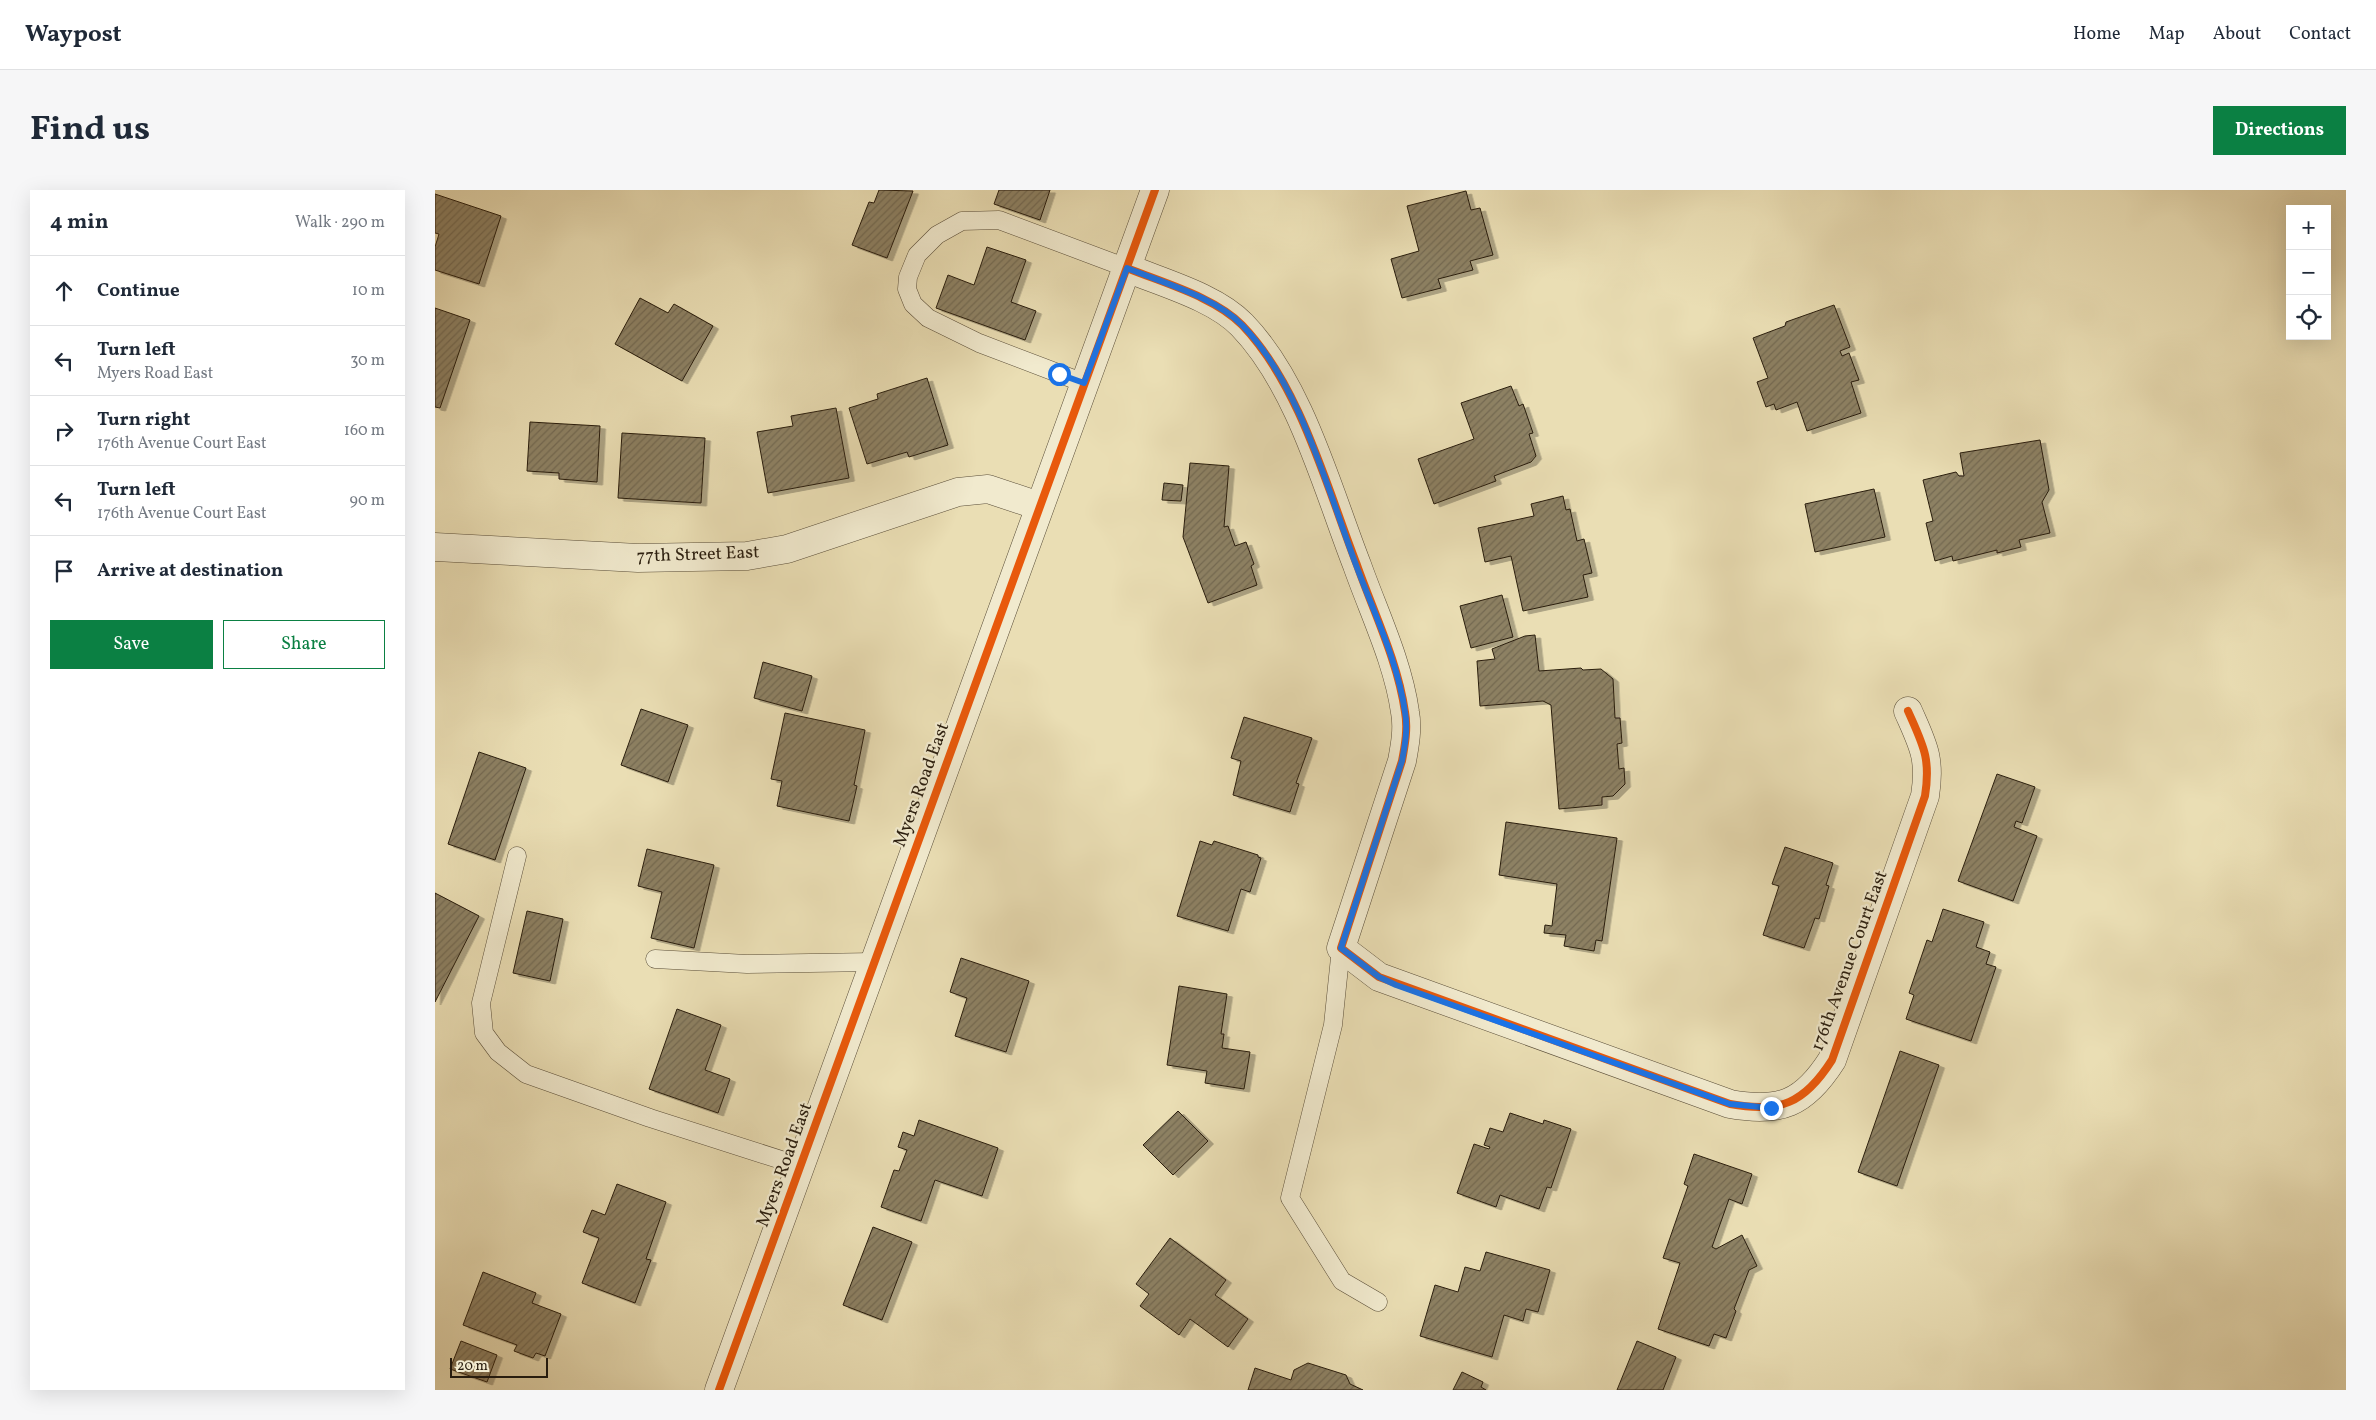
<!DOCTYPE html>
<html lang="en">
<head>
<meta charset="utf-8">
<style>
  body { margin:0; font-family:Vollkorn,serif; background:#f6f6f7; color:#1f2937 }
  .controls { position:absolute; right:15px; top:15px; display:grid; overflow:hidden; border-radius:0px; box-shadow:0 5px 20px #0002 }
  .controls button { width:45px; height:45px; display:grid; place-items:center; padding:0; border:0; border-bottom:1px solid #e0e1e3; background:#fff; color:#1f2937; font:25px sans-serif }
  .scale { position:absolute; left:15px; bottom:12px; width:98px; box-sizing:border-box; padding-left:5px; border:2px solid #291d0e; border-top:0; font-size:14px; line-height:18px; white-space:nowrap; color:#291d0e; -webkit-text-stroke:4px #f1eace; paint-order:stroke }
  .stop { position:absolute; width:15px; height:15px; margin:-11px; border:4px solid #1a73e8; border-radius:50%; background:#fff }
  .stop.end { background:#1a73e8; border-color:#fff; box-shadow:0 1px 5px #0008 }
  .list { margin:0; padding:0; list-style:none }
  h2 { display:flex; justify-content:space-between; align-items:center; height:65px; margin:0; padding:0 20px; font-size:21px }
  h2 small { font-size:16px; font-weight:400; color:#747a83 }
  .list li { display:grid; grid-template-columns:32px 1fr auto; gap:15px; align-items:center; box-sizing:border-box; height:70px; padding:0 20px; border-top:1px solid #e0e1e3 }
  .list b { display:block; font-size:19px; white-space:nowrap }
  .list p { margin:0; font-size:16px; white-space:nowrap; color:#747a83 }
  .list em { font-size:16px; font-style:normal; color:#747a83 }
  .actions { display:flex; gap:10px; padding:15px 20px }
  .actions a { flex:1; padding:11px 0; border:1px solid #0b8043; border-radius:0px; text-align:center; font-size:18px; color:#0b8043 }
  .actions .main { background:#0b8043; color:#fff }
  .icon { flex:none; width:28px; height:28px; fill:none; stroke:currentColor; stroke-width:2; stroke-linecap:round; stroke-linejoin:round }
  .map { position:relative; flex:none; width:1911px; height:1200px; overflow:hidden; border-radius:0px }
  header { display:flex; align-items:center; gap:30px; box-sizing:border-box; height:70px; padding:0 25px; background:#fff; border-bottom:1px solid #e0e1e3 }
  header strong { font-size:24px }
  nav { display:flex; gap:28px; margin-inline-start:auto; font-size:18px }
  .intro { display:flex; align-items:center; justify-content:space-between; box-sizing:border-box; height:120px; padding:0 30px }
  h1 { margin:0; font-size:35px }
  .button { padding:12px 22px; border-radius:0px; background:#0b8043; color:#fff; font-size:18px; font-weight:700 }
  main { display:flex; gap:30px; padding:0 30px }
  aside { flex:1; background:#fff; border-radius:0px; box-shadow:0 5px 20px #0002 }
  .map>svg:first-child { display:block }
  .building { fill:url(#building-hatch); stroke:#291d0e; filter:url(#shadow) }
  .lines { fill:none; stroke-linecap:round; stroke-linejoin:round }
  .service-casing { stroke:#594d38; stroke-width:19 }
  .minor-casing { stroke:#594d38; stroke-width:29 }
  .tertiary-casing { stroke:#594d38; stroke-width:29 }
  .service { stroke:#f1eace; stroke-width:18 }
  .minor { stroke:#f1eace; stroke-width:28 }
  .tertiary { stroke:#f1eace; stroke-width:28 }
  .cycleway-casing { stroke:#f1eace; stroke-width:11 }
  .cycleway { stroke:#e8590c; stroke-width:8 }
  .route { stroke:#1a73e8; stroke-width:6 }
  .labels { text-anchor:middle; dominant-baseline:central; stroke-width:4.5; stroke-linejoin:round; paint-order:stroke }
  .street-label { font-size:18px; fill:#291d0e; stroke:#f1eace }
</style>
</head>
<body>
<header>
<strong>Waypost</strong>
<nav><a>Home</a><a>Map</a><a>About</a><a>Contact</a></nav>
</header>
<div class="intro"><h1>Find us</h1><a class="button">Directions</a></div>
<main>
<aside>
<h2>4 min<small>Walk · 290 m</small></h2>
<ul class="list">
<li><svg class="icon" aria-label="ahead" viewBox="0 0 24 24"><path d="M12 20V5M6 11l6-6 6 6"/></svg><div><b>Continue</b></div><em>10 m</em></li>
<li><svg class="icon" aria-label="left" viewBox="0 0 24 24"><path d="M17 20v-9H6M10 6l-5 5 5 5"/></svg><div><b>Turn left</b><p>Myers Road East</p></div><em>30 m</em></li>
<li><svg class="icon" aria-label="right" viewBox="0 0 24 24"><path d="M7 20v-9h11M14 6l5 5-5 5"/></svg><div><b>Turn right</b><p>176th Avenue Court East</p></div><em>160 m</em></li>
<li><svg class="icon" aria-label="left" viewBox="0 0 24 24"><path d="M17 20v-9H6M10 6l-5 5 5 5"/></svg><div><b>Turn left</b><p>176th Avenue Court East</p></div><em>90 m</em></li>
<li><svg class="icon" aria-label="arrive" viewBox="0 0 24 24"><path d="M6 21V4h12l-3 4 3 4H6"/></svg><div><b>Arrive at destination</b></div></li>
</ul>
<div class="actions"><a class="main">Save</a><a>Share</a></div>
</aside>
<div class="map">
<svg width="1911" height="1200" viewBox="0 0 1911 1200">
  <defs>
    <pattern id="building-hatch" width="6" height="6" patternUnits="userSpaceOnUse" patternTransform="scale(1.25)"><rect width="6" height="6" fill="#8d8164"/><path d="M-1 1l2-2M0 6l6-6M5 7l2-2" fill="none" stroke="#736951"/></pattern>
    <filter id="shadow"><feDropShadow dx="5.5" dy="3" stdDeviation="0" flood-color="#0004"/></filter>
  </defs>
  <rect width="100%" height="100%" fill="#eadeb4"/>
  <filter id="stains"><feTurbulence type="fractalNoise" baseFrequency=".004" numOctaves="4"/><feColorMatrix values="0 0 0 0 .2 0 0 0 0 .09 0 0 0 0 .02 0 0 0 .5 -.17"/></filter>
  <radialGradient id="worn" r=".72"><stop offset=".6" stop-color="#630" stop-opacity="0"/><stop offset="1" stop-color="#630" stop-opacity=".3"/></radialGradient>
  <!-- building -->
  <path class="building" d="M444,0L478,1L452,68L417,55L434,12L439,13Z
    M564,0H615L605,30L559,14Z
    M1031,1L1036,20L1045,18L1058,65L1035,71L1038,80L1003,89L1006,98L967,108L956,69L984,61L972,16Z
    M0,4L66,26L44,94L0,80V57L4,44L0,43Z
    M552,57L591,70L576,112L601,121L590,150L501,118L513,85L539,95Z
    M205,108L233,123L239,114L278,136L247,191L180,154Z
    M1399,115L1415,157L1405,161L1407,166L1414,163L1424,190L1416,192L1426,223L1372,241L1362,212L1341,220L1339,214L1331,217L1322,192L1333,188L1318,148L1350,136L1351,132Z
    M0,118L35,130L5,218L0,217Z
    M492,188L513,255L474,267L472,262L432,274L414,218L443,209L442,204Z
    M1076,196L1084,216L1088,214L1098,243L1094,244L1101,266L1096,272L1059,286L1061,291L999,314L983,269L1039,249L1026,213Z
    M401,218L414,288L333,303L322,242L358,236L356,226Z
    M95,232L165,236L162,292L124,289V283L92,281Z
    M187,243L270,248L266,313L183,308Z
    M1605,250L1614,300L1607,312L1615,343L1584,350L1586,357L1562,363V360L1518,371L1517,366L1500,371L1491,333L1498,331L1488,290L1521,282L1524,286H1529L1525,263Z
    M755,273L794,276L789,337L793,336L800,356L811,352L819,374L816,376L822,395L773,413L748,347Z
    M729,293L748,295L746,311L727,310Z
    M1439,299L1450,347L1380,362L1370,314Z
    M1128,306L1131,320L1135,319L1142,351L1149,349L1157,383L1148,385L1153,407L1088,421L1076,366L1050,372L1043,338L1099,326L1096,314Z
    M1067,405L1078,447L1036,458L1025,416Z
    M1100,445L1104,481L1146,478L1148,480L1166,479L1178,489L1180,528H1185L1187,553L1182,554L1184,579L1189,578L1190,594L1178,606L1167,607V615L1124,619L1116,515L1108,511L1045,516L1042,471L1060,469L1057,459L1090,446Z
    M328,472L377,486L367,521L319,508Z
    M206,519L253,535L233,592L186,575Z
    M350,523L430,540L419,595L422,596L414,631L342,616L347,591L336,589Z
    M809,527L877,548L861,593L864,594L855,622L798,605L806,571L796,568Z
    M44,562L91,578L60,670L13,654Z
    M1562,584L1600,597L1587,633L1581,631L1579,637L1602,646L1578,711L1523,691Z
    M1071,632L1182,648L1167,751L1161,750L1159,761L1129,756L1131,745L1109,743L1110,735L1117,736L1122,694L1064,685Z
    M765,651L777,655L779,651L823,665V667L826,668L815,702L806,699L793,741L742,726Z
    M1350,657L1398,673L1391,695L1394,696L1384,729L1380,728L1369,758L1328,745L1344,696L1337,694Z
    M212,659L279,675L259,758L216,748L227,702L203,696Z
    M0,703L44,726L0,812Z
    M1508,719L1549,732L1541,757L1555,762L1551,774L1561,777L1536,851L1471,829L1479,805L1474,803L1492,750L1497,752Z
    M92,721L128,729L115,791L78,783Z
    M526,768L594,791L571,862L520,846L532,808L515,802Z
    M744,796L792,804L786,844H789L787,858L815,862L809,899L770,893L772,881L732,875Z
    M242,819L286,835L270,880L295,889L283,923L214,899Z
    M1465,861L1504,875L1462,996L1423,982Z
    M743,921L773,951L738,985L708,955Z
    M1075,923L1108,934L1109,930L1136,939L1116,998L1112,997L1104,1019L1065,1005L1061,1017L1022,1003L1039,954L1054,959L1055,957L1049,955L1055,938L1068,942Z
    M484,930L563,958L547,1006L500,990L486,1031L446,1017L459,980L464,981L472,960L463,957L468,942L479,946Z
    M1259,964L1317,984L1307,1014L1294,1009L1277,1057L1281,1059L1307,1045L1322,1076L1314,1080L1299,1119L1301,1121L1291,1148L1279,1144L1274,1156L1223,1139L1245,1073L1228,1068L1253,996L1249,994Z
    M182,994L231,1012L211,1069L216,1070L200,1113L147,1093L164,1048L148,1042L157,1020L170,1025Z
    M438,1037L477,1052L447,1130L408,1115Z
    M735,1048L791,1090L780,1105L813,1129L793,1157L755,1129L744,1145L705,1116L714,1104L701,1094Z
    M1051,1062L1115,1080L1103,1122L1091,1119L1088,1131L1069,1125L1057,1167L985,1146L1000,1095L1023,1102L1030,1077L1045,1081Z
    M48,1082L101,1103L97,1113L126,1124L110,1166L101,1163L98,1168L79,1161L82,1155L28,1135Z
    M26,1151L62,1165L52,1192L15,1179Z
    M1202,1151L1241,1167L1228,1200H1182Z
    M873,1173L911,1185L915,1194L928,1200H813L820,1178L856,1190L859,1180Z
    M1027,1182L1048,1192L1046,1197L1051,1200H1018Z"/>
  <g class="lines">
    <!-- service casing -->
    <g class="service-casing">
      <path id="service" d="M649,193L544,153L493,128L478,114L472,99L473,87L482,65L502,45L527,31L564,30L692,78
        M82,666L46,813L49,843L63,862L91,884L215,928L365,976
        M906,758L898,835L855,1008L907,1091L943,1112
        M220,769L312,774L439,772"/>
    </g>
    <!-- minor casing -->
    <g class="minor-casing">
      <path id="minor" d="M692,78C728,93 780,107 807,135C865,195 892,298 922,375C939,423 963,472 970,522C973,538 970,555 967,571L906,758L944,787L1295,914C1345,923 1369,914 1397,870L1490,606C1496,568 1488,555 1473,521
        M0,357L203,368L312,366L352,359L523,302L553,299L604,316"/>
    </g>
    <!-- tertiary casing -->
    <g class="tertiary-casing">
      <path id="tertiary" d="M284,1200L720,0"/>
    </g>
    <!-- service -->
    <use href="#service" class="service"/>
    <!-- minor -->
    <use href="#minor" class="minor"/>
    <!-- tertiary -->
    <use href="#tertiary" class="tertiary"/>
    <!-- cycleway casing -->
    <g class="cycleway-casing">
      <path id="cycleway" d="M692,78C728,93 780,107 807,135C865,195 892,298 922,375C939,423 963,472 970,522C973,538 970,555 967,571L906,758L944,787L1295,914C1345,923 1369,914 1397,870L1490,606C1496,568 1488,555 1473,521
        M284,1200L720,0"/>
    </g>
    <!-- cycleway -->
    <use href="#cycleway" class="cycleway"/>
  </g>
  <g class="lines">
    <!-- route -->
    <path class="route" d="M624,184L649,193L692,78C728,93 780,107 807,135C865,194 892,298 921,375C939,423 963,472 970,522C973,538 970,555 967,571L906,758L944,787L961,795L1295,914L1336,918"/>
  </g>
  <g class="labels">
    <!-- street labels -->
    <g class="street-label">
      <text transform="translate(263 365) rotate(-2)">77th Street East</text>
      <text transform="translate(487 595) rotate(-70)">Myers Road East</text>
      <text transform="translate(1415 771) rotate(-70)">176th Avenue Court East</text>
      <text transform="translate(350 975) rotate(-70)">Myers Road East</text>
    </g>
  </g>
  <rect width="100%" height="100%" filter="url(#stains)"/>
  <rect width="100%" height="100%" fill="url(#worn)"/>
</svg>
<div class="controls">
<button>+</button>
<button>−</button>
<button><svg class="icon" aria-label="locate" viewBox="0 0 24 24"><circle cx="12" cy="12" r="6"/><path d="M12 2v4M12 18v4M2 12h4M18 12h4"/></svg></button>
</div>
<div class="scale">20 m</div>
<div class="stop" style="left:624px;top:184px"></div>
<div class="stop end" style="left:1336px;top:918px"></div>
</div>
</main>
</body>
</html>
